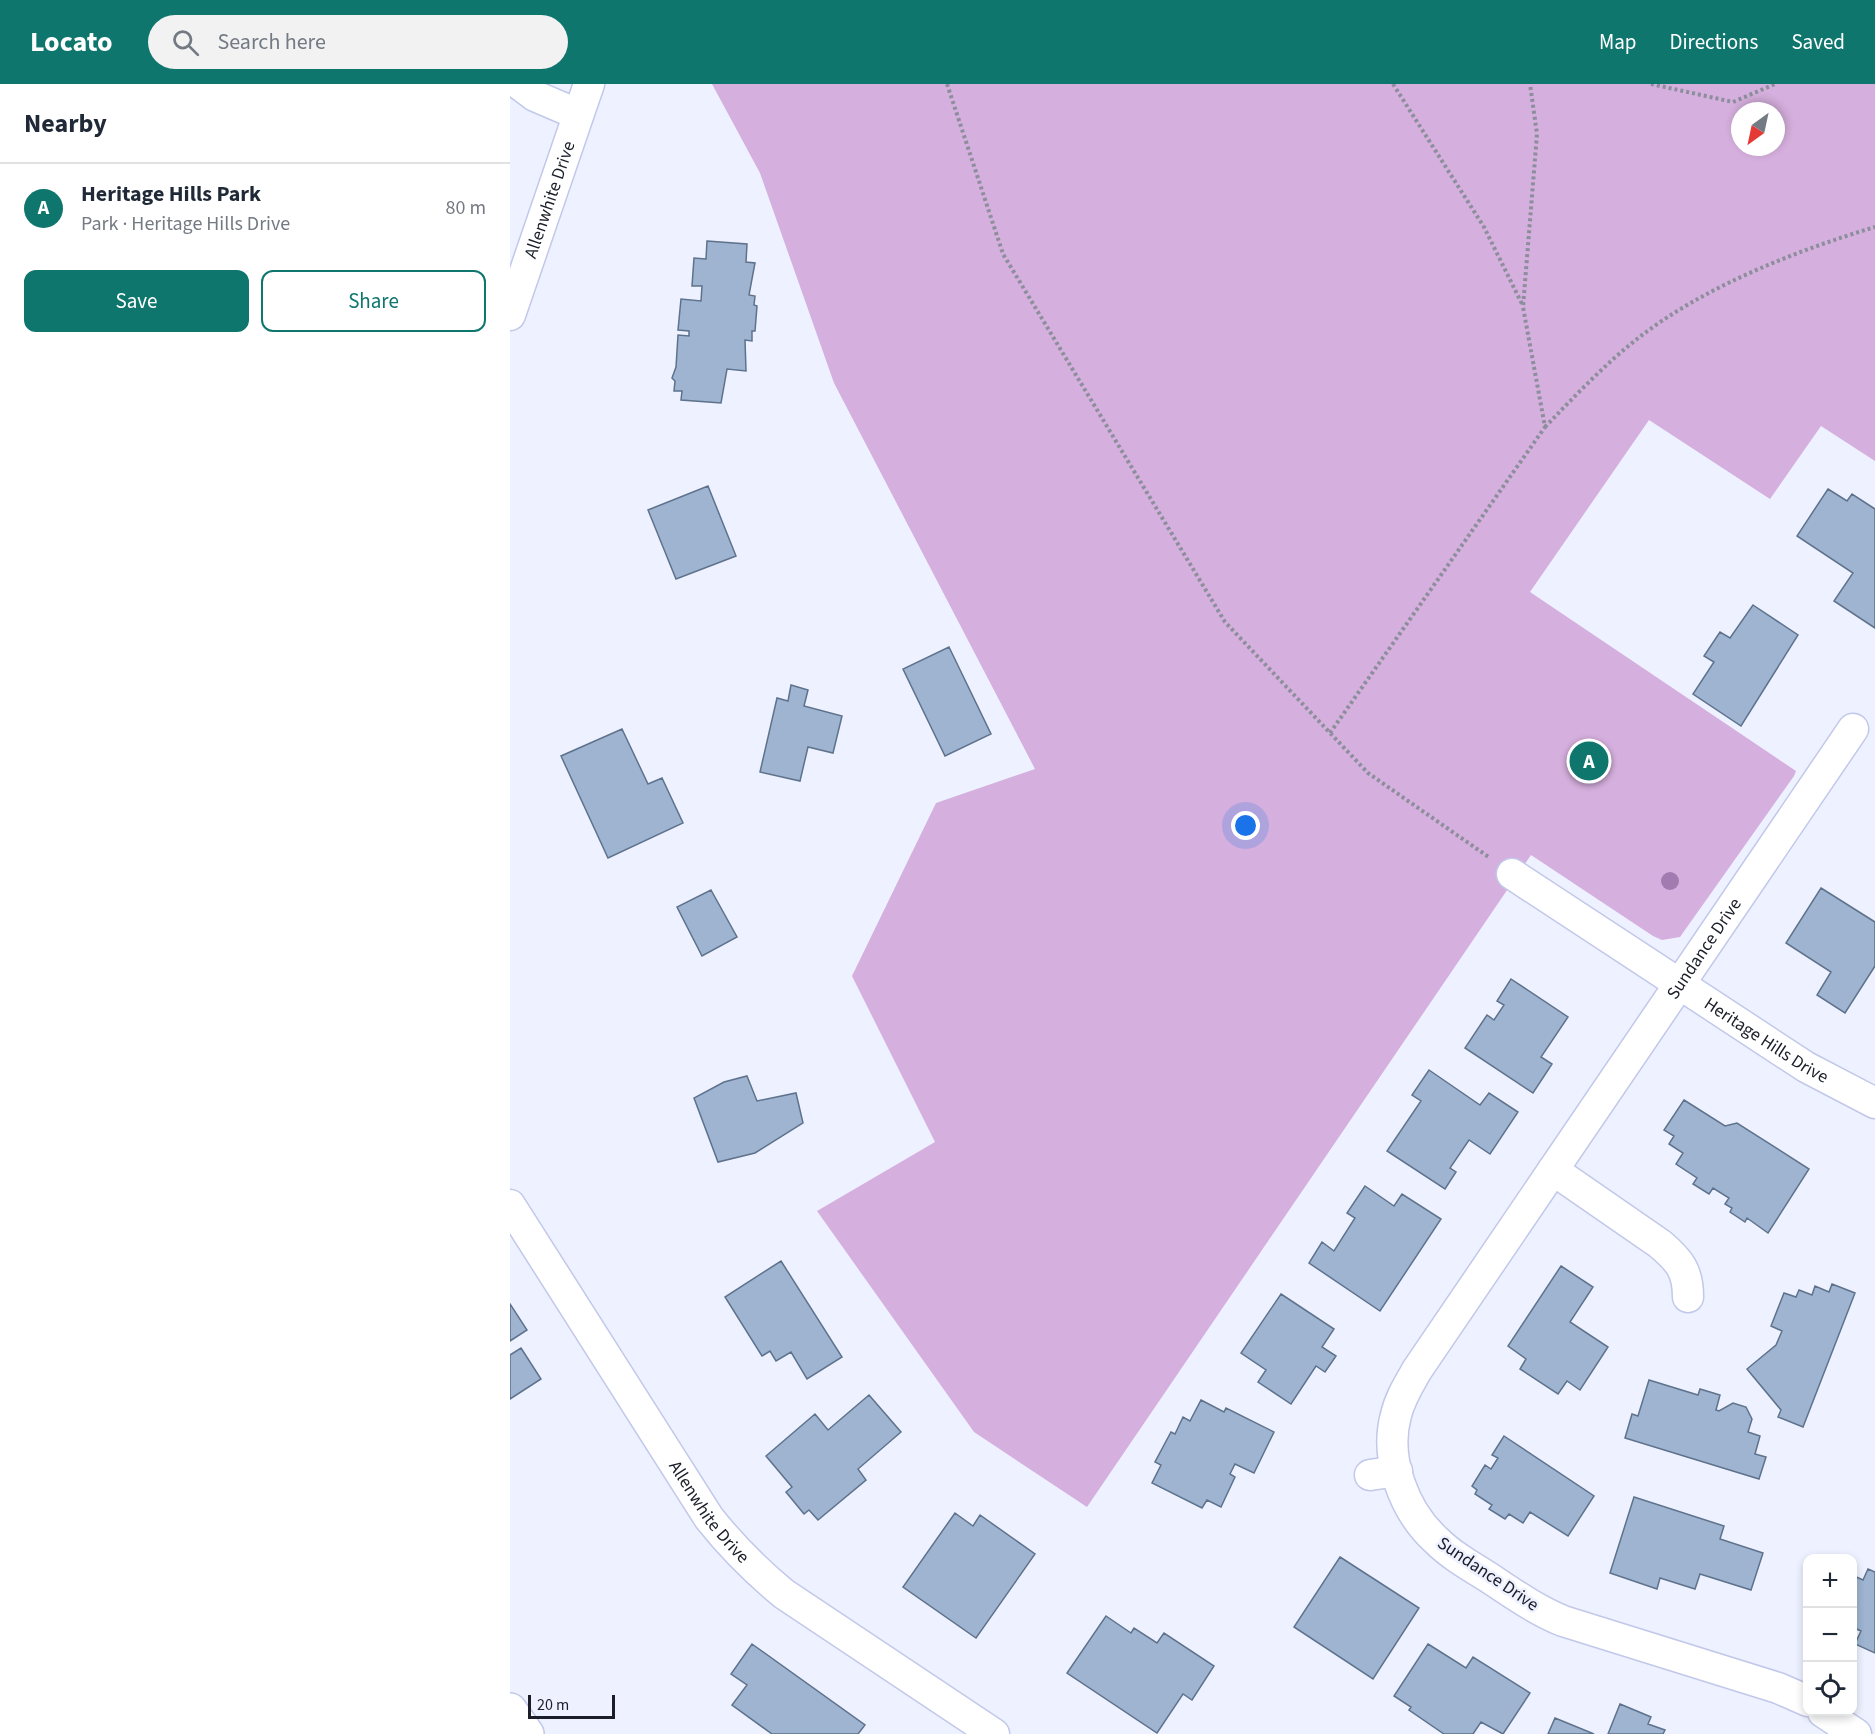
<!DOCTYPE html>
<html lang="en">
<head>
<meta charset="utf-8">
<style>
  body { margin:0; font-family:"Source Sans 3",sans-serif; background:#f2f2f3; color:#1f2937 }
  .controls { position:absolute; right:18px; bottom:18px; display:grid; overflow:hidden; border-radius:12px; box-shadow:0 3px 9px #0003 }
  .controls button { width:54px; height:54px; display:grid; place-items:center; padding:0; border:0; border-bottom:2px solid #e0e1e3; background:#fff; color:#1f2937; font:30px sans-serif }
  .compass { position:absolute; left:1221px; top:18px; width:54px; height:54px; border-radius:50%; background:#fff; box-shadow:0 3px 9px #0003; rotate:213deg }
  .scale { position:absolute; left:18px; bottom:15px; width:87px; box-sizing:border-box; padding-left:6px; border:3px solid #1b1d29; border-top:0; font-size:16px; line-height:21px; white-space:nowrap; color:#1b1d29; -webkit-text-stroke:4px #eef1ff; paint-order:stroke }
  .you { position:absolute; left:736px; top:742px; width:21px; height:21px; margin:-15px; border:4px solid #fff; border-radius:50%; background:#1a73e8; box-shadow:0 0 0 9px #1a73e833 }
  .badge { display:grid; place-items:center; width:39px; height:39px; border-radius:50%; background:#0f766e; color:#fff; font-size:20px; font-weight:700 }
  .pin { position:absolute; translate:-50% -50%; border:3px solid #fff; box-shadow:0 2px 6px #0006 }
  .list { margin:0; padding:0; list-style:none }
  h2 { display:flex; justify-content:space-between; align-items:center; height:78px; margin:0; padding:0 24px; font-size:26px }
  h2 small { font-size:20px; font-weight:400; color:#747a83 }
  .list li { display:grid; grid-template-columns:39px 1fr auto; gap:18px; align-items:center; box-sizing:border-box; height:90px; padding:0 24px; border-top:2px solid #e0e1e3 }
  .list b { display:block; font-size:22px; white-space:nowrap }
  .list p { margin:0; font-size:20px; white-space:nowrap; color:#747a83 }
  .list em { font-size:20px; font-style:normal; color:#747a83 }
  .actions { display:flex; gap:12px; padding:18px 24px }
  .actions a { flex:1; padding:14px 0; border:2px solid #0f766e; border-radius:12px; text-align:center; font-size:21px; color:#0f766e }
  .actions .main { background:#0f766e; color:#fff }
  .icon { flex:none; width:33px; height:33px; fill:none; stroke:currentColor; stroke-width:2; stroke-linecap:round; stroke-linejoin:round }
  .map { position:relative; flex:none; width:1365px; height:1650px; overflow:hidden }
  header { display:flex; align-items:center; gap:36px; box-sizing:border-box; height:84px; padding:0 30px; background:#0f766e; color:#fff }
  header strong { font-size:28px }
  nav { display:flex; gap:33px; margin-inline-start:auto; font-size:21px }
  .search { width:420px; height:54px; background:#f2f2f3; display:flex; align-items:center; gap:15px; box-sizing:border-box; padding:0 21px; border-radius:33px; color:#747a83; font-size:22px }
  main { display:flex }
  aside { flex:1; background:#fff }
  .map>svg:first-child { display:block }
  .green { fill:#d5afdd; fill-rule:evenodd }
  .building { fill:#9eb4d0; stroke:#5e728c; stroke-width:1.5 }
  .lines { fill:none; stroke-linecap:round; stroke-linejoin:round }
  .minor-casing { stroke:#c2c8e9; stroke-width:33 }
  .major-casing { stroke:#c2c8e9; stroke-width:36 }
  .path { stroke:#8c8e9b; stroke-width:4; stroke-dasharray:3 3; stroke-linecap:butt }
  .minor { stroke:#fff; stroke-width:30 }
  .major { stroke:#fff; stroke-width:33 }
  .tree { fill:#a27bb1 }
  .labels { text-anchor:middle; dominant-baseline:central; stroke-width:5; stroke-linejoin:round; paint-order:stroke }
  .street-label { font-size:18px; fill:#1b1d29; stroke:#eef1ff }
</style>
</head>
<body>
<header>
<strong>Locato</strong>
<div class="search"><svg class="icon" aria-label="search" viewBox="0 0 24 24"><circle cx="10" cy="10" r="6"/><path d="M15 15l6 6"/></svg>Search here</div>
<nav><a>Map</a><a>Directions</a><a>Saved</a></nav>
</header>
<main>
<aside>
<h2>Nearby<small></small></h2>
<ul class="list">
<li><span class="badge">A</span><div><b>Heritage Hills Park</b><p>Park · Heritage Hills Drive</p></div><em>80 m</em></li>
</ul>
<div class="actions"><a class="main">Save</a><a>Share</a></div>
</aside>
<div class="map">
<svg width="1365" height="1650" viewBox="0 0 1365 1650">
  <rect width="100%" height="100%" fill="#eef1ff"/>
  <!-- green -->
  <path class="green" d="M202,0H1365V377L1311,342L1260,415L1139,336L1020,508L1286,687L1284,692L1170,853L1152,856L1143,852L1021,771L577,1423L464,1348L307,1127L425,1058L342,892L426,719L525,685L324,299L250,89ZM1230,27H1266V63H1230Z"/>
  <!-- building -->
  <path class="building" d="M197,157L237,160L236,178L245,179L239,211L245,212L244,221L247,222L245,247H242V257L235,256L236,287L217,285L211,319L171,316L172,307H164L165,297L162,294L166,283L168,251L179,252V247L168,246L171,215L191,217L192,202H182L184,174L196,175Z
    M198,402L226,472L166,495L138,426Z
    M1318,405L1337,417L1342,410L1365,425V544L1324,517L1343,489L1287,452Z
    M1243,521L1288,551L1231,642L1183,610L1204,578L1194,572L1210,548L1220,554Z
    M439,563L481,650L435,672L393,585Z
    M281,601L298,606L294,622L332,632L323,669L298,663L290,697L250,688L267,614L278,617Z
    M112,645L138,700L152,694L173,739L98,774L51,672Z
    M1311,804L1365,838V882L1335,929L1307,911L1321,888L1276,859Z
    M201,806L227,853L192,872L167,823Z
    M1001,895L1058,933L1031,973L1042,980L1023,1009L955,964L977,931L984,936L994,921L987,917Z
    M919,986L970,1021L979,1009L1008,1028L980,1070L959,1056L940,1084L946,1088L935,1105L877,1067L911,1017L902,1011Z
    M237,992L247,1017L286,1009L293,1039L245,1069L208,1078L184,1014L214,998Z
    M1174,1016L1215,1042L1227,1039L1299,1085L1258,1149L1237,1134L1235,1138L1220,1128L1222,1124L1215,1120L1219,1114L1203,1104L1199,1110L1183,1100L1187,1094L1166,1080L1173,1069L1159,1060L1164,1052L1154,1046Z
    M855,1102L884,1122L892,1110L931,1135L870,1227L799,1179L812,1158L824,1167L845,1134L837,1129Z
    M271,1177L332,1273L297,1295L281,1268L266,1277L260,1267L252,1272L215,1213Z
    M1051,1182L1083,1203L1060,1238L1098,1263L1070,1306L1057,1297L1048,1310L1010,1285L1016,1275L998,1262Z
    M1322,1200L1345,1209L1293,1343L1268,1333L1271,1326L1237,1285L1266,1261L1272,1247L1261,1242L1274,1209L1286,1213L1289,1206L1302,1211L1305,1202L1319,1208Z
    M771,1210L824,1245L812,1263L826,1272L815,1288L806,1282L781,1320L748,1298L756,1286L731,1269Z
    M0,1220L17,1246L0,1257Z
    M11,1264L31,1295L0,1315V1271Z
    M1139,1296L1188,1311L1190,1305L1210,1311L1206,1326L1209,1327L1223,1319L1236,1323L1242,1335L1238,1348L1250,1352L1245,1370L1256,1373L1249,1395L1115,1354L1122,1330L1128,1332Z
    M359,1311L391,1348L348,1385L356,1396L308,1436L299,1426L294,1430L276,1408L282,1403L256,1372L305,1330L318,1346Z
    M691,1316L714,1328L716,1324L764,1348L744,1389L725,1380L720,1390L725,1393L711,1423L697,1416L692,1424L642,1399L651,1381L645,1378L661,1348L665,1350L673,1333L680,1337Z
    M994,1352L1084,1412L1058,1452L1020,1428L1013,1439L999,1430L995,1435L979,1425L982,1421L965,1410L967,1406L962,1402L975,1381L981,1385L988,1374L982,1371Z
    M1124,1413L1214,1442L1210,1455L1253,1469L1241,1506L1190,1490L1185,1505L1150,1494L1147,1505L1100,1489Z
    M445,1429L463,1442L470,1431L525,1470L466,1554L393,1503Z
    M830,1473L909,1524L863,1595L784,1543Z
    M1358,1485L1365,1488V1569L1345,1560L1351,1547L1342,1543V1491L1353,1496Z
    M596,1532L621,1549L624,1544L647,1559L654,1549L704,1582L682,1616L673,1610L647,1649L557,1589Z
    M242,1560L355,1641L348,1650H262L222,1621L237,1601L221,1590Z
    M918,1560L956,1584L963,1573L1020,1609L993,1650L971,1638L963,1650H934L899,1626L901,1623L884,1612Z
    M1110,1620L1141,1633L1138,1640L1155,1646L1153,1650H1098Z
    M1045,1634L1084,1650H1038Z"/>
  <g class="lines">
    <!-- minor casing -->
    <g class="minor-casing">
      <g id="minor">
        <path d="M9,0L25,12L67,30"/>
        <path id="s1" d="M0,231L79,0"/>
        <path id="s2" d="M1002,790L1296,983L1365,1019"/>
        <path d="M1043,1086L1150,1160C1170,1177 1178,1187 1178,1213"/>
        <path id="s3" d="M0,1121L199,1434C222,1463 246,1487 274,1510L484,1650"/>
        <path d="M860,1391L887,1387"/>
        <path id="s4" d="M1298,1617L1268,1604L1053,1537C1026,1526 1002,1509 978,1493C960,1482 941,1471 926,1456C894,1427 874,1374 886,1331C890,1314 899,1300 907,1286L1343,645"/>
        <path d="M1313,1628L1346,1650"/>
      </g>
    </g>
    <!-- major casing -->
    <g class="major-casing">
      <path id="major" d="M0,1626L17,1650"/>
    </g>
    <!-- path -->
    <path class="path" d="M437,0L493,170L715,538L858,689L980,774
      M883,0L974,143L1013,222
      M1141,0L1223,18L1265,0
      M1035,343C1064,313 1094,281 1127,255C1193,203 1285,167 1365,143
      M820,649L1035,343L1013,223L1027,50L1020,0"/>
    <!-- minor -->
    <use href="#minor" class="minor"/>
    <!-- major -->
    <use href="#major" class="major"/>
  </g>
  <!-- trees -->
  <circle class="tree" cx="1160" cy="797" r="9"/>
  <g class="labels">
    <!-- street labels -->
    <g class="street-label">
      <text stroke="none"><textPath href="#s1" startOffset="122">Allenwhite Drive</textPath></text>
      <text stroke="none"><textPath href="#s4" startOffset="1106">Sundance Drive</textPath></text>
      <text stroke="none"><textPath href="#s2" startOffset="304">Heritage Hills Drive</textPath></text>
      <text stroke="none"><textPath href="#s3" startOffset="366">Allenwhite Drive</textPath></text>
      <text transform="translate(978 1490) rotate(34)">Sundance Drive</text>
    </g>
  </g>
</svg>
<div class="controls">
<button>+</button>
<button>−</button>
<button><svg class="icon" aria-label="locate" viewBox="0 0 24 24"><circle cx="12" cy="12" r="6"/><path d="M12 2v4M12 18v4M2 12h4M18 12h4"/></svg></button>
</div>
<svg class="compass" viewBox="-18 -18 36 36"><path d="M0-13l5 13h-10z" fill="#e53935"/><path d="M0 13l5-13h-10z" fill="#747a83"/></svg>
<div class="scale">20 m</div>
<div class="you"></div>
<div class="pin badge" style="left:1079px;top:677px">A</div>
</div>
</main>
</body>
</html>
